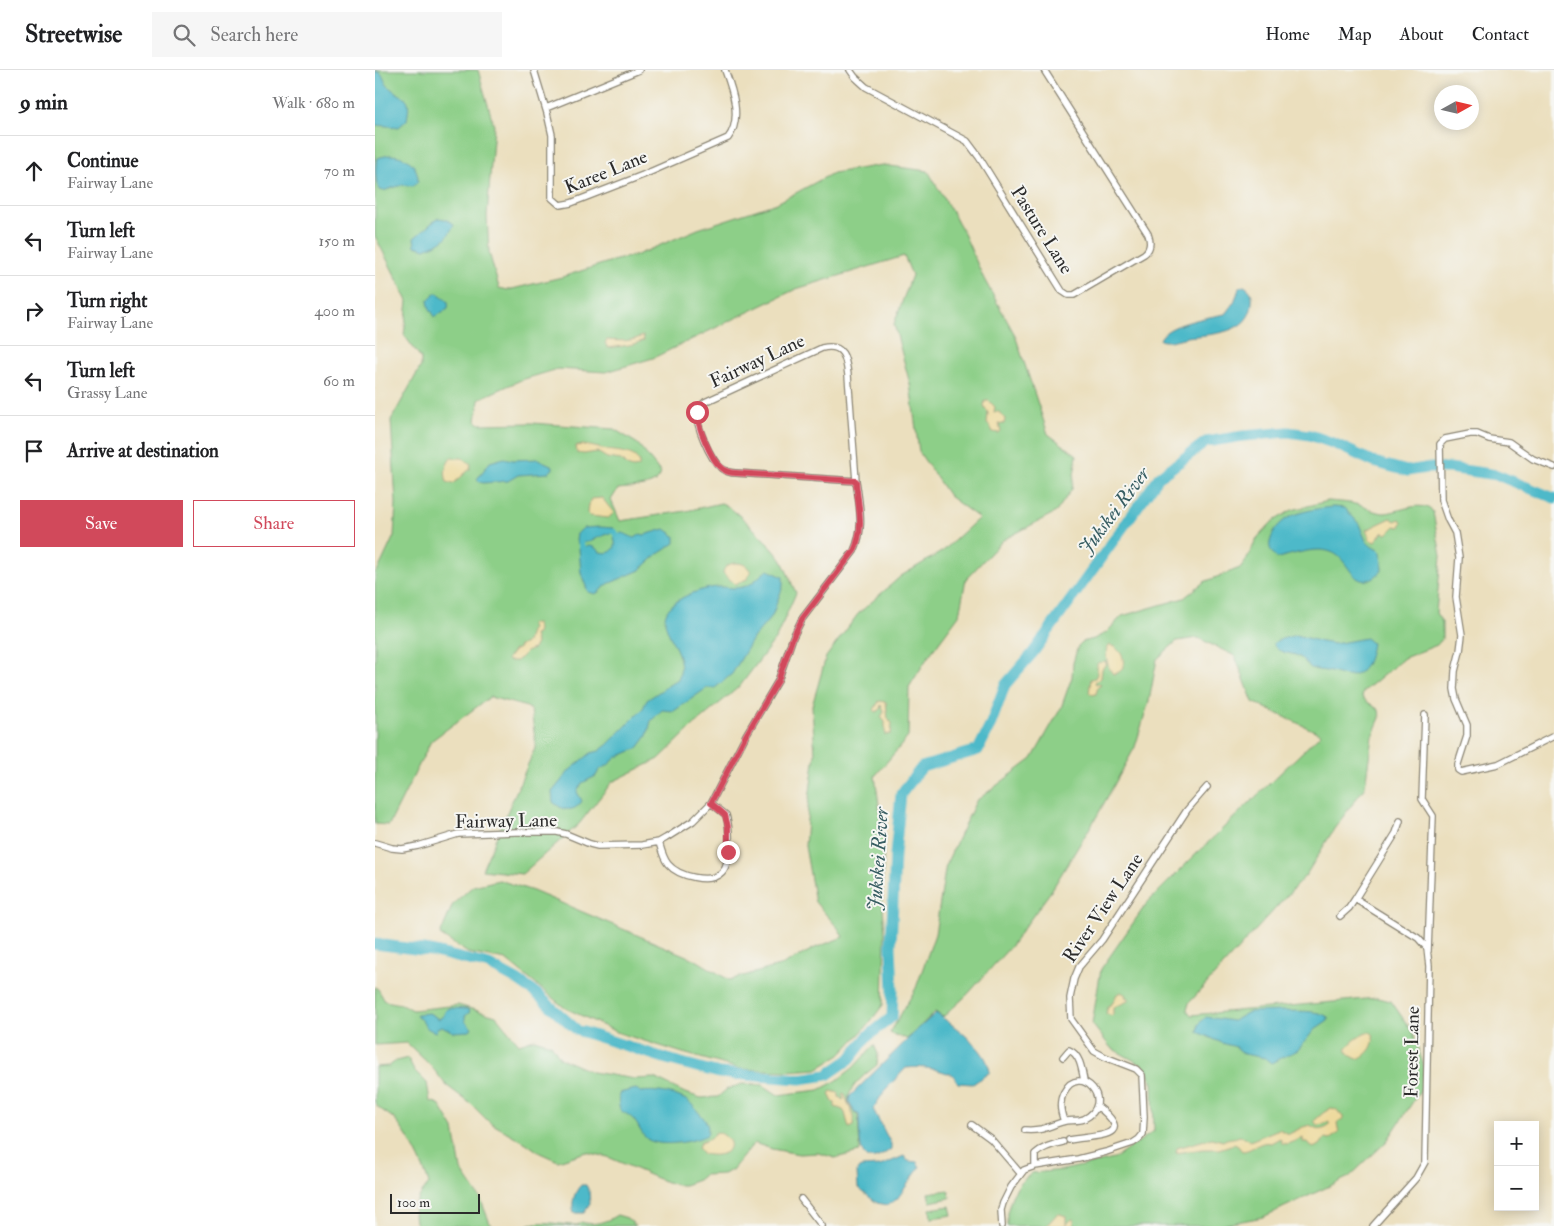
<!DOCTYPE html>
<html lang="en">
<head>
<meta charset="utf-8">
<style>
  body { margin:0; font-family:"IM FELL Double Pica",serif; background:#f6f6f6; color:#202124 }
  .controls { position:absolute; right:15px; bottom:15px; display:grid; overflow:hidden; border-radius:0px; box-shadow:0 2px 12px #0003 }
  .controls button { width:45px; height:45px; display:grid; place-items:center; padding:0; border:0; border-bottom:1px solid #e0e0e0; background:#fff; color:#202124; font:25px sans-serif }
  .compass { position:absolute; left:1059px; top:15px; width:45px; height:45px; border-radius:50%; background:#fff; box-shadow:0 2px 12px #0003; rotate:82deg }
  .scale { position:absolute; left:15px; bottom:12px; width:90px; box-sizing:border-box; padding-left:5px; border:2px solid #2b2b2b; border-top:0; font-size:14px; line-height:18px; white-space:nowrap; color:#2b2b2b; -webkit-text-stroke:4px #f6f6f2; paint-order:stroke }
  .stop { position:absolute; width:15px; height:15px; margin:-11px; border:4px solid #d1495b; border-radius:50%; background:#fff }
  .stop.end { background:#d1495b; border-color:#fff; box-shadow:0 1px 5px #0008 }
  .list { margin:0; padding:0; list-style:none }
  h2 { display:flex; justify-content:space-between; align-items:center; height:65px; margin:0; padding:0 20px; font-size:21px }
  h2 small { font-size:16px; font-weight:400; color:#757577 }
  .list li { display:grid; grid-template-columns:32px 1fr auto; gap:15px; align-items:center; box-sizing:border-box; height:70px; padding:0 20px; border-top:1px solid #e0e0e0 }
  .list b { display:block; font-size:19px; white-space:nowrap }
  .list p { margin:0; font-size:16px; white-space:nowrap; color:#757577 }
  .list em { font-size:16px; font-style:normal; color:#757577 }
  .actions { display:flex; gap:10px; padding:15px 20px }
  .actions a { flex:1; padding:11px 0; border:1px solid #d1495b; border-radius:0px; text-align:center; font-size:18px; color:#d1495b }
  .actions .main { background:#d1495b; color:#fff }
  .icon { flex:none; width:28px; height:28px; fill:none; stroke:currentColor; stroke-width:2; stroke-linecap:round; stroke-linejoin:round }
  .map { position:relative; flex:none; width:1179px; height:1156px; overflow:hidden }
  header { display:flex; align-items:center; gap:30px; box-sizing:border-box; height:70px; padding:0 25px; background:#fff; border-bottom:1px solid #e0e0e0 }
  header strong { font-size:24px }
  nav { display:flex; gap:28px; margin-inline-start:auto; font-size:18px }
  .search { width:350px; height:45px; background:#f6f6f6; display:flex; align-items:center; gap:12px; box-sizing:border-box; padding:0 18px; border-radius:0px; color:#757577; font-size:19px }
  main { display:flex }
  aside { flex:1; background:#fff }
  .map>svg:first-child { display:block }
  .green { fill:#8dcf88; stroke:#5c7d5a }
  .sand { fill:#eeda9e; stroke:#8c8264 }
  .water { fill:#4eb9c9; stroke:#3c727a }
  .lines { fill:none; stroke-linecap:round; stroke-linejoin:round }
  .canal { stroke:#4eb9c9; stroke-width:6 }
  .river { stroke:#4eb9c9; stroke-width:11 }
  .minor-casing { stroke:#8b8574; stroke-width:8 }
  .minor { stroke:#fff; stroke-width:5.5 }
  .route { stroke:#d1495b; stroke-width:6 }
  .labels { text-anchor:middle; dominant-baseline:central; stroke-width:4; stroke-linejoin:round; paint-order:stroke }
  .street-label { font-size:19px; fill:#2b2b2b; stroke:#f6f6f2 }
  .water-label { font-size:20px; font-style:italic; fill:#375d62; stroke:#f6f6f2 }
</style>
</head>
<body>
<header>
<strong>Streetwise</strong>
<div class="search"><svg class="icon" aria-label="search" viewBox="0 0 24 24"><circle cx="10" cy="10" r="6"/><path d="M15 15l6 6"/></svg>Search here</div>
<nav><a>Home</a><a>Map</a><a>About</a><a>Contact</a></nav>
</header>
<main>
<aside>
<h2>9 min<small>Walk · 680 m</small></h2>
<ul class="list">
<li><svg class="icon" aria-label="ahead" viewBox="0 0 24 24"><path d="M12 20V5M6 11l6-6 6 6"/></svg><div><b>Continue</b><p>Fairway Lane</p></div><em>70 m</em></li>
<li><svg class="icon" aria-label="left" viewBox="0 0 24 24"><path d="M17 20v-9H6M10 6l-5 5 5 5"/></svg><div><b>Turn left</b><p>Fairway Lane</p></div><em>150 m</em></li>
<li><svg class="icon" aria-label="right" viewBox="0 0 24 24"><path d="M7 20v-9h11M14 6l5 5-5 5"/></svg><div><b>Turn right</b><p>Fairway Lane</p></div><em>400 m</em></li>
<li><svg class="icon" aria-label="left" viewBox="0 0 24 24"><path d="M17 20v-9H6M10 6l-5 5 5 5"/></svg><div><b>Turn left</b><p>Grassy Lane</p></div><em>60 m</em></li>
<li><svg class="icon" aria-label="arrive" viewBox="0 0 24 24"><path d="M6 21V4h12l-3 4 3 4H6"/></svg><div><b>Arrive at destination</b></div></li>
</ul>
<div class="actions"><a class="main">Save</a><a>Share</a></div>
</aside>
<div class="map">
<svg width="1179" height="1156" viewBox="0 0 1179 1156">
  <rect width="100%" height="100%" fill="#f6f6f2"/>
  <filter id="ink" filterUnits="userSpaceOnUse"><feTurbulence type="fractalNoise" baseFrequency=".02" numOctaves="2"/><feDisplacementMap in="SourceGraphic" scale="10" xChannelSelector="R" yChannelSelector="G"/><feConvolveMatrix kernelMatrix="1 2 1 2 8 2 1 2 1" color-interpolation-filters="sRGB"/></filter>
  <filter id="wash" filterUnits="userSpaceOnUse"><feTurbulence type="fractalNoise" baseFrequency=".0096" numOctaves="4" result="noise"/><feDisplacementMap in="SourceGraphic" scale="20" xChannelSelector="R" yChannelSelector="G"/><feGaussianBlur stdDeviation="1.12" result="paint"/><feColorMatrix in="noise" values="0 0 0 0 0 0 0 0 0 0 0 0 0 0 0 0 0 1.4 0 .05"/><feComposite in="paint" operator="in"/></filter>
  <g filter="url(#wash)">
    <rect width="100%" height="100%" fill="#ebdfbe"/>
    <!-- green -->
    <path class="green" d="M0,0H103L119,56L112,146L114,182L124,218L133,220L187,207L237,191L262,185L323,159L402,133L458,103L507,95L553,101L587,159L609,209L640,265L673,364L702,385L697,419L681,442L628,470L591,509L584,545L553,587L534,617L533,667L500,706L509,771L507,823L510,864L508,935L492,956L465,985L442,999L411,1001L365,999L308,983L244,963L190,938L131,890L93,883L65,865L78,834L98,816L124,810L158,821L321,890L354,910L408,895L440,878L468,867L463,858L440,832L430,776L433,737L440,684L437,636L451,587L483,544L526,506L568,481L604,448L574,426L544,382L535,314L519,254L537,205L529,186L421,219L278,288L231,302L183,299L146,310L108,327L104,330L101,351L105,354L157,353L239,359L263,374L286,403C282,419 257,417 243,419L236,430L245,451L311,441L346,433C358,436 400,479 407,491C412,501 416,512 421,523L401,568L365,616L319,655L284,689L237,712L204,754L147,804L107,800L161,676L156,640L152,637L115,627L56,671L14,755L0,754V503L4,498L19,466L21,433L16,350L46,296V288L29,265L33,231L0,166Z
      M953,431C963,432 974,432 984,435C993,438 1000,443 1010,443C1024,442 1047,429 1058,442L1066,486L1061,543L1067,552V569L1062,575L1029,588L988,622L987,628L1004,640L1005,648L997,666L990,717L959,759L931,805L814,933L812,940L816,945L1002,928L1016,931L1038,963L1049,996V1015L1012,1071L974,1107L888,1147L841,1156H632V1143L637,1126L645,1113L657,1103L688,1100L739,1089L779,1061L778,1013L769,996L736,978L717,954L726,899L772,833L818,787L946,664L878,632L860,586L823,568L802,571L782,589L774,631L760,677L722,746L676,821L635,877L592,925L568,947L560,942L532,969L515,963L541,918L560,864L571,794L601,731L657,689L686,638L697,607L698,593L703,576L707,572L719,569L732,562L747,546L809,528L829,512L865,498L871,490L883,467L897,452L917,440Z
      M0,917L3,919L10,931L26,934L38,940L83,935L121,946L144,974L159,969L176,974L185,988L217,1002L260,1009L279,1008L310,1023L326,1028L343,1027L352,1019L367,1014L388,1015L403,1025L444,1020L461,1011L478,998L499,975L503,984L502,995C488,1006 458,1028 483,1045L485,1080L484,1082L460,1088L443,1083L424,1084L397,1079L379,1073L357,1100L348,1104L329,1105L323,1110L309,1115H301L286,1110L233,1087L211,1082L183,1091L165,1083L151,1073L114,1052L96,1034L71,1015L56,996L32,973L0,975Z
      M33,988L39,1000L52,1013L55,1031L64,1034L79,1059L86,1100L105,1128L116,1156H41C36,1138 42,1128 54,1114C48,1094 34,1066 20,1050C15,1044 3,1040 0,1032C0,1025 0,1006 0,997L14,996L21,991Z
      M574,1120L575,1128L555,1132L553,1123Z
      M575,1136L577,1145L556,1148L555,1139Z
      M242,1145L252,1148L261,1156H150C166,1148 185,1156 203,1155L206,1152C219,1156 231,1152 242,1145Z"/>
    <!-- sand -->
    <path class="sand" d="M268,266L269,270C257,276 246,276 233,278L230,273L232,270C246,271 255,272 268,266Z
      M610,331H614L620,337L619,342H624L630,349L629,354L623,353L626,361L624,363L618,362L615,356L612,354L613,343L609,336Z
      M208,375C217,376 224,378 232,380C242,382 266,381 264,397L258,398L252,396L246,390L232,388L222,382L209,384L202,383L201,376Z
      M76,388H87L96,394L95,399L78,414L72,412C69,402 70,396 76,388Z
      M227,428L239,443L233,448L215,446L212,443L213,435L216,429Z
      M1016,448L1020,451L1025,449L1027,452L1025,457L1020,456L1012,464L1008,462L1000,472L995,470L991,460Z
      M360,493C368,493 372,495 376,502L372,509L360,514L348,503C349,496 354,494 360,493Z
      M158,553L161,554L163,559L162,564L159,565L161,573L158,579L151,582L142,591H133L132,589L139,580L143,579V577L152,572L155,561L157,559L155,554Z
      M735,575C737,576 742,578 743,580C751,587 751,603 738,604C732,597 730,586 732,577Z
      M728,591L731,592V594L727,599L726,608L720,612L721,614L724,613L726,615L723,617L721,624L718,625L714,623L716,609L720,608L722,604V594L724,592L726,593Z
      M504,631L511,632L513,649L517,653L516,664L510,665V652L506,647L509,642L506,635L505,639L501,642L499,640Z
      M746,922L751,925L750,927L753,928V931L738,938V945L735,946L733,944H731L733,936L737,934L742,924Z
      M995,962L998,964C1001,975 992,986 982,989L974,985L971,979C976,972 986,964 995,962Z
      M456,1021L464,1023V1027L468,1030L469,1029L467,1024L469,1023L479,1048L478,1056L474,1058L470,1043L468,1040L460,1037V1033L458,1032L454,1024Z
      M956,1038L961,1039L968,1047V1050L962,1053L964,1063L955,1069L950,1068L945,1075L938,1078L933,1072H928V1068L912,1074L907,1073L905,1068L896,1073C885,1070 877,1081 867,1081L863,1076L859,1074L844,1079H828L801,1083L802,1078L837,1068L848,1071C853,1067 860,1069 864,1066L870,1067L875,1071L904,1059L914,1064L928,1057L935,1055C943,1060 946,1060 954,1055V1051L943,1056L939,1051L948,1043Z
      M343,1062C353,1066 363,1078 347,1084C341,1086 333,1085 327,1084L323,1077L325,1073L335,1069L340,1063Z
      M682,1144H685L691,1146V1155L697,1149L699,1150V1156H671Z"/>
    <!-- water -->
    <path class="water" d="M0,1L6,3C9,7 10,14 14,17C30,31 37,23 32,50L24,57L0,55Z
      M14,85C30,85 44,94 43,112L38,116L27,115L8,121L4,120C0,111 0,97 2,88Z
      M63,148L70,149L79,154C72,171 66,172 50,179L40,176L39,168Z
      M869,216C875,219 878,224 877,232C876,264 837,264 812,267C803,269 793,273 785,270C789,254 835,247 850,244L859,232L865,217Z
      M63,223C69,229 75,228 73,238L60,247L54,237L53,230L59,224Z
      M129,388L138,390L163,389L178,396V399L173,403L143,405L133,411L108,413L103,411L102,409L115,392Z
      M958,437L970,438L984,454L991,471L996,476L1006,482L1007,501C977,528 977,489 956,482C940,476 917,485 902,488C893,479 893,475 898,464C907,443 937,439 958,437Z
      M225,457L238,458L241,461L206,474H203L201,471L202,464L208,458Z
      M290,459L300,466V473L283,484L265,500L233,514L221,524L213,522L206,503L204,478C214,475 218,475 225,482C236,485 243,479 239,468C247,458 251,466 260,468L266,464L269,465Z
      M393,500L408,507V516L397,546L379,567L357,604L340,618H332L299,641L287,640L276,651L272,666L263,678L242,687L233,695L224,700L221,706L207,713L202,722L207,731C199,743 188,741 178,732L177,722L195,700L216,683L224,681L232,675L267,640L272,630L303,609C313,587 292,570 290,550C289,530 328,517 345,517C353,517 359,519 368,517C378,515 384,505 393,500Z
      M921,565L947,572L959,574L991,568L997,573C995,586 991,605 975,606C968,607 962,603 956,602C950,600 942,601 936,598C932,595 929,590 925,587C915,581 906,586 898,574L903,570Z
      M75,938L93,939L95,942L90,946V951L97,958L95,961L78,962L67,956L62,958L61,962C47,959 51,951 41,946L42,944L54,943L64,949L68,946L71,940Z
      M906,941C921,942 941,939 953,947V950L940,959L923,980L896,993L890,988L869,984L861,977L847,973L823,962L824,954L831,947L858,951L874,942Z
      M561,943C580,957 612,978 615,1002L598,1014L583,1013L578,1005C562,999 548,996 531,998L510,1020L498,1039L516,1074V1079C481,1106 485,1069 484,1045L479,1041L474,1031L475,1026L544,958Z
      M261,1019L266,1022C280,1020 298,1023 311,1030C317,1033 321,1040 325,1044C331,1050 335,1057 332,1065C319,1072 285,1078 272,1069C266,1064 264,1056 259,1050C248,1038 242,1047 244,1023Z
      M529,1086L533,1091L542,1092L545,1097L522,1129L513,1135L502,1133L483,1118L482,1102L486,1097L505,1096Z
      M206,1115H211L214,1121L215,1134L209,1143H199C196,1134 199,1122 206,1115Z"/>
    <g class="lines">
      <!-- canal -->
      <path class="canal" d="M239,462L242,465
        M206,474L207,477"/>
      <!-- river -->
      <path class="river" d="M0,874L56,881L114,895L142,910L162,924L202,960L292,989L344,1003L425,1009L452,1005L475,989L492,967L517,947L518,920L516,877L520,785L526,724L547,697L603,680L615,656L630,615L657,584L784,407L831,372L868,366L913,362L935,365L958,373L999,392L1032,401L1051,398H1074L1122,405L1179,428"/>
    </g>
  </g>
  <g filter="url(#ink)">
    <g class="lines">
      <!-- minor casing -->
      <g class="minor-casing">
        <path id="minor" d="M159,0L172,43L177,65V128L185,135L196,133L268,105L353,68C368,49 357,19 350,0
          M475,0L480,7L491,17L592,71L604,87L687,221L693,225H699L769,184C776,179 776,172 773,164L669,0
          M171,38L264,0
          M1179,397L1158,389L1134,372L1114,369L1102,364H1095L1070,369L1065,374L1066,430L1073,450L1080,463L1084,488L1081,527L1087,565L1085,581L1080,601L1079,619L1081,629L1092,655V666L1083,694V700L1086,702L1123,694L1179,666
          M1050,645L1047,729L1058,746L1053,881
          M284,772C286,779 288,788 293,794C303,806 335,815 347,802C357,791 355,758 351,745L336,733
          M0,773L17,778L27,779L43,776L83,764L141,762H182L191,764L215,774L223,776L267,775L284,772L291,768L318,751L336,733L371,665L403,611L418,567L427,549L479,481C489,459 485,440 482,417L481,411L473,305C471,288 469,273 447,278L330,332L322,339C319,352 335,389 346,398C350,401 356,403 361,403L481,411
          M980,829L1043,868L1052,878L1054,896L1050,1092L1041,1108L998,1156
          M965,846L974,838L980,829L1021,763L1025,751
          M688,987L694,980C705,984 707,1000 709,1011
          M597,1055L616,1069L645,1103
          M650,1060C668,1061 671,1057 687,1052C694,1049 702,1052 709,1049C742,1033 705,991 689,1022C684,1031 685,1041 689,1051
          M694,1070C717,1065 765,1069 722,1036
          M660,1096V1084C668,1077 678,1074 688,1072
          M426,1129L447,1156
          M627,1156L626,1140L628,1133L636,1117L649,1100L660,1096L703,1089L731,1082L758,1073L764,1069L768,1064L769,1047L767,1005L761,999L730,987L719,981L696,949L695,928L699,909L704,897L727,870L812,740L832,717"/>
      </g>
      <!-- minor -->
      <use href="#minor" class="minor"/>
    </g>
  </g>
  <g class="lines" filter="url(#ink)">
    <!-- route -->
    <path class="route" d="M322,342C322,356 336,389 346,398C350,401 356,403 361,403L481,411C483,437 490,456 479,481L427,549L418,567L403,611L371,665L336,733L350,745L353,757V782"/>
  </g>
  <g class="labels">
    <!-- street labels -->
    <g class="street-label">
      <text transform="translate(231 102) rotate(-22)">Karee Lane</text>
      <text transform="translate(667 160) rotate(58)">Pasture Lane</text>
      <text transform="translate(382 291) rotate(-25)">Fairway Lane</text>
      <text transform="translate(131 751) rotate(-1)">Fairway Lane</text>
      <text transform="translate(728 838) rotate(-56)">River View Lane</text>
      <text transform="translate(1037 982) rotate(-89)">Forest Lane</text>
    </g>
    <!-- water labels -->
    <g class="water-label">
      <text transform="translate(739 441) rotate(-53)">Jukskei River</text>
      <text transform="translate(503 789) rotate(-86)">Jukskei River</text>
    </g>
  </g>
</svg>
<div class="controls">
<button>+</button>
<button>−</button>
</div>
<svg class="compass" viewBox="-18 -18 36 36"><path d="M0-13l5 13h-10z" fill="#e53935"/><path d="M0 13l5-13h-10z" fill="#757577"/></svg>
<div class="scale">100 m</div>
<div class="stop" style="left:322px;top:342px"></div>
<div class="stop end" style="left:353px;top:782px"></div>
</div>
</main>
</body>
</html>
